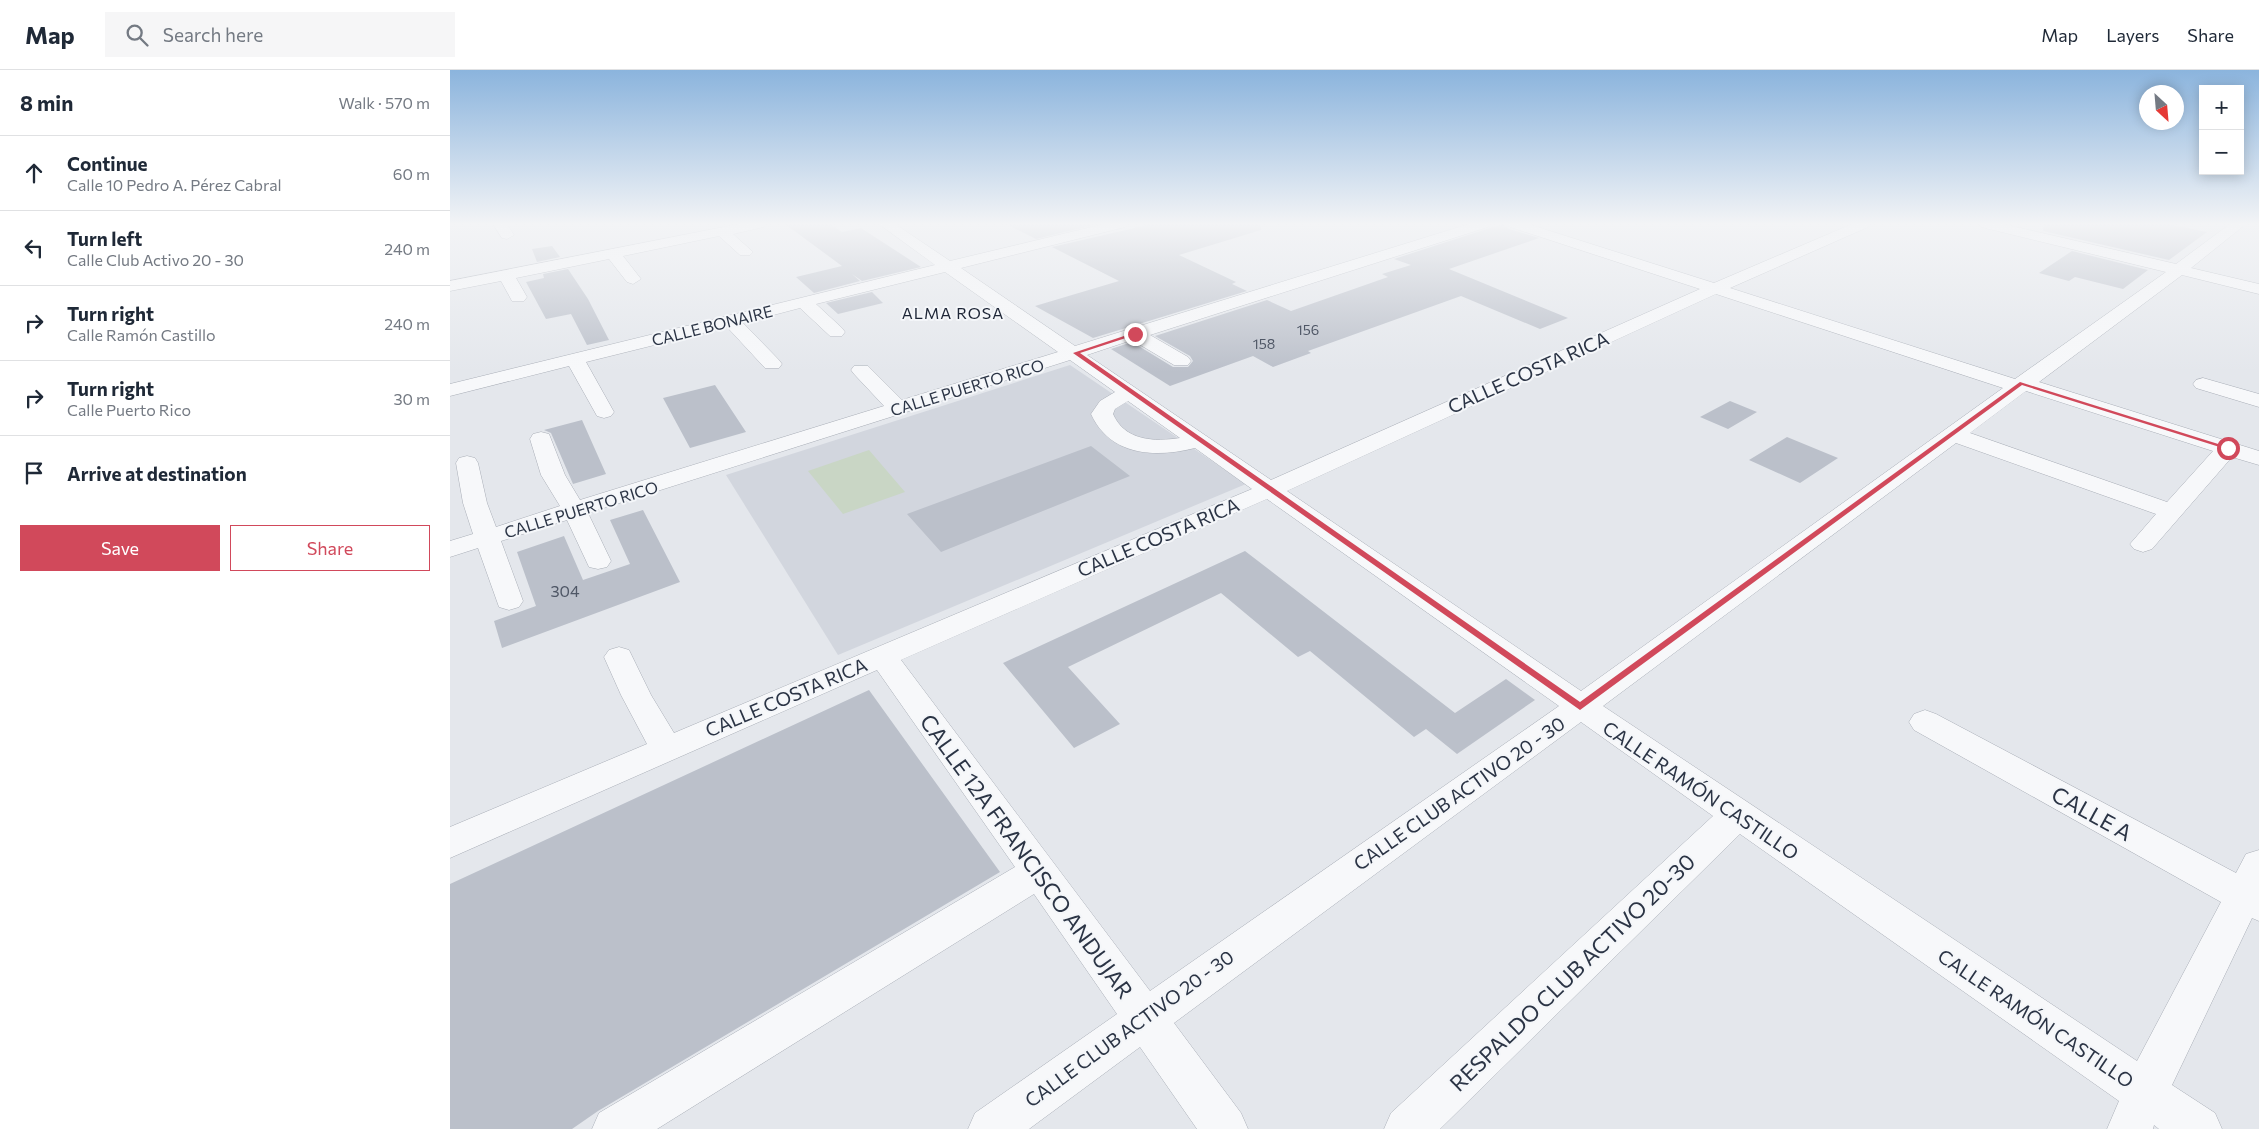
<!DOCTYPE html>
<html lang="en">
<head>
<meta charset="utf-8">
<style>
  body { margin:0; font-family:Commissioner,sans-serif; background:#f6f6f7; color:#1f2937 }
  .controls { position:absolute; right:15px; top:15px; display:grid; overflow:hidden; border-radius:0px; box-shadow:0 2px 12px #0003 }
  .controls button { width:45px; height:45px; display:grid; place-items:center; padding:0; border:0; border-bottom:1px solid #e0e1e3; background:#fff; color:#1f2937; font:25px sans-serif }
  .compass { position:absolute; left:1689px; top:15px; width:45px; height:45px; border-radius:50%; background:#fff; box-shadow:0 2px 12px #0003; rotate:154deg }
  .stop { position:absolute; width:15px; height:15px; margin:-11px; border:4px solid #d1495b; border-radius:50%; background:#fff }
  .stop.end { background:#d1495b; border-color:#fff; box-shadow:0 1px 5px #0008 }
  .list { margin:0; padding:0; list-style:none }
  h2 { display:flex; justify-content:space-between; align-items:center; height:65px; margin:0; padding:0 20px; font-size:21px }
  h2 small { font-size:16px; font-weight:400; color:#747a83 }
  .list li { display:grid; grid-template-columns:32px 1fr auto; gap:15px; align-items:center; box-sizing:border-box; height:75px; padding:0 20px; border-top:1px solid #e0e1e3 }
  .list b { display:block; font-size:19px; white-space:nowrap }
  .list p { margin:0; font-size:16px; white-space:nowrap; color:#747a83 }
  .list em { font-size:16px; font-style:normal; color:#747a83 }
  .actions { display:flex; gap:10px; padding:15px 20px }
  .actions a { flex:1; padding:11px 0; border:1px solid #d1495b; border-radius:0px; text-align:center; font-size:18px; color:#d1495b }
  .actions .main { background:#d1495b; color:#fff }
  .icon { flex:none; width:28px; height:28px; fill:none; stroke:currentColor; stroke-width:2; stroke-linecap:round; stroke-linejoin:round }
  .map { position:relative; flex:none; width:1809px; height:1059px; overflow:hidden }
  header { display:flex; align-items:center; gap:30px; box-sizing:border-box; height:70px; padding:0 25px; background:#fff; border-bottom:1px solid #e0e1e3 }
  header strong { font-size:24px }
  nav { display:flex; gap:28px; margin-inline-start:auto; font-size:18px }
  .search { width:350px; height:45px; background:#f6f6f7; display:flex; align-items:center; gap:12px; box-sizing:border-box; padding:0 18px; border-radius:0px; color:#747a83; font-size:19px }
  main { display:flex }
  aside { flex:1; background:#fff }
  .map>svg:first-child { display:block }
  .built { fill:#d2d6de }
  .green { fill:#c9d6c5 }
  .building { fill:#bbc0ca }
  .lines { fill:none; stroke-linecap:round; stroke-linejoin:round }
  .minor-casing { stroke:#a9aeb7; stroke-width:1 }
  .minor { fill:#f7f8fa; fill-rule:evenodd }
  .route { fill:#d1495b }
  .labels { text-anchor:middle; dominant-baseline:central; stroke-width:4; stroke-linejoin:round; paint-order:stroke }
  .far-number-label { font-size:14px; fill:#4f5766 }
  .far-neighbourhood-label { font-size:16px; letter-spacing:1px; fill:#1d2536; stroke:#f4f6f9 }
  .far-street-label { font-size:16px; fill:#2b3445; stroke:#f4f6f9 }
  .number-label { font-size:16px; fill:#4f5766 }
  .street-label { font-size:19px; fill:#2b3445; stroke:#f4f6f9 }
  .near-street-label { font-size:22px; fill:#2b3445; stroke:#f4f6f9 }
</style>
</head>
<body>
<header>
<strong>Map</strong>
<div class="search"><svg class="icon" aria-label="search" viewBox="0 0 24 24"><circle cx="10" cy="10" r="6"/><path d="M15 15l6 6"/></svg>Search here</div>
<nav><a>Map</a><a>Layers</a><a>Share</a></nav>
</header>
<main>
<aside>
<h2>8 min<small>Walk · 570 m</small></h2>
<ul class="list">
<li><svg class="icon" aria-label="ahead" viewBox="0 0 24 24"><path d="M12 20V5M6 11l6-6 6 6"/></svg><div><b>Continue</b><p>Calle 10 Pedro A. Pérez Cabral</p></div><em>60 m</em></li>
<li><svg class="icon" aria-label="left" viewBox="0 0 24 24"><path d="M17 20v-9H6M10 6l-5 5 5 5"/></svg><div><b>Turn left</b><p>Calle Club Activo 20 - 30</p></div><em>240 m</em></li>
<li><svg class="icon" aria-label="right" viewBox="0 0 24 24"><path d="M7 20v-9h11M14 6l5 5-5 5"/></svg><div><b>Turn right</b><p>Calle Ramón Castillo</p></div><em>240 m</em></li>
<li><svg class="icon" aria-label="right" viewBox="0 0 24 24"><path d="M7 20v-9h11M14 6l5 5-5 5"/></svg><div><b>Turn right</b><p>Calle Puerto Rico</p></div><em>30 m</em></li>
<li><svg class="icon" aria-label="arrive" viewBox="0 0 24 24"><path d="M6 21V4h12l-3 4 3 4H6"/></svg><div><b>Arrive at destination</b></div></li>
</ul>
<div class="actions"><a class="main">Save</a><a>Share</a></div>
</aside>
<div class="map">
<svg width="1809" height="1059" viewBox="0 0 1809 1059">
  <rect width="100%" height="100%" fill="#e4e7ec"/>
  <!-- built -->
  <path class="built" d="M620,295L796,414L388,585L276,405Z"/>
  <!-- green -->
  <path class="green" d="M419,380L455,422L393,444L358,401Z"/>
  <!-- building -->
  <path class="building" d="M335,154H380L392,162L411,158L471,197L412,211L402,204L410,211L364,223L346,207L392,196Z
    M556,154H648L586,169Z
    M702,154H810L811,160L729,185L786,212L782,214L797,221L643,268L585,236L669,211L602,177Z
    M1052,154L1059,159L1089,168L999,199L1118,248L1090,259L1011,226L858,281L861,283L823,297L803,286L720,316L661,279L682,272L723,297H738L743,291L740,286L705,266L817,230L841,241L938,207L932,204L961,195L944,189Z
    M1594,154H1718L1757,162L1719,190L1593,161Z
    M102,176L110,187L87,192L82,179Z
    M1622,181L1698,200L1673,219L1625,207L1619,211L1589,203Z
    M118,199L138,229L159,270L137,275L121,244L96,249L76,212L94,208L93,204Z
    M422,222L433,233L388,244L376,233Z
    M265,315L296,362L240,378L213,328Z
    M1280,331L1307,342L1278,359L1250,347Z
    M132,350L156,404L123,414L101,363L94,360Z
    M1337,367L1388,388L1350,413L1299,390Z
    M641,376L680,406L491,482L457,444Z
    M193,440L230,512L52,578L44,551L86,536L67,482L114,466L133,510L180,494L160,450Z
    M795,481L1005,643L1056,609L1085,630L1007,684L976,659L964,667L860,581L848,587L771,523L618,597L670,654L624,678L553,593Z
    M419,620L550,802L148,1041L122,1059H0V814Z"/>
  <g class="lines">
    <!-- minor casing -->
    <g class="minor-casing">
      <path id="minor" d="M43,154H57L64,165L57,169L52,168Z
        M289,154H316L314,157L283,164L303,182L300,185H290L269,166L173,186L191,209L183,214L177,212L159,189L66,208L77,227L74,231H62L51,211L0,221V211Z
        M429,154H445L500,191L654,154H677L675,157L511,198L625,276L1019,154H1040L1038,157L700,265L738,287L741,291L738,295H724L682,270L637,285L821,410L1250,219L1060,157L1058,154H1078L1264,213L1402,154H1420L1418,157L1280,218L1565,309L1716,202L1531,157L1529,154H1553L1726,194L1780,154H1796L1741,198L1809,214V224L1732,205L1589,312L1809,381V395L1782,387L1702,479L1693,482L1684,479L1680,474L1706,444L1506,373L1153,636L1687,991L1771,832L1464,660L1459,652L1464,644L1475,640L1486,644L1786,803L1796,784L1809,780V851L1802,848L1722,1015L1765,1043L1772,1059H1709L1704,1055L1703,1059H1657L1669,1031L1290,764L990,1059H934L941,1043L1263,746L1131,652L724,953L791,1043L798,1059H747L690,977L579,1059H518L525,1043L667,944L584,824L207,1059H142L149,1043L565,797L427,600L0,788V757L197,674L171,625L154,587L159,580L169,577L179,580L201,625L224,663L802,419L745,378C705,388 660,386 641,344L650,331L665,322L620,290L138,443L161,491L157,497L148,499L139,497L117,450L51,471L73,531L69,537L59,540L49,537L28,478L0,487V471L23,464L13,433L6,393L9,388L17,386L25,388L28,393L37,433L46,457L110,436L91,405L80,369L83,364L91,362L99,364L115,405L130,430L434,336L404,304L401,300L404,296H418L452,330L608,282L495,202L366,234L392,258L395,262L392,266H380L350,238L293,253L329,290L332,294L329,298H315L277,257L136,292L164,342L161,346L154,348L147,346L119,296L0,326V314L485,195ZM1266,224L1553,318L1131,621L837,421ZM1576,321L1763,381L1717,432L1520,363ZM678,331L730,368C704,372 675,371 663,344L665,339ZM817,429L1109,636L700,921L451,590Z
        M1753,308L1809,324V337L1746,318L1743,314L1746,310Z"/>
    </g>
    <!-- minor -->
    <use href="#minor" class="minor"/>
  </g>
  <!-- sky -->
  <linearGradient id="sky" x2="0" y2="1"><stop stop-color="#8bb4dd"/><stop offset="0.51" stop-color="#f3f4f6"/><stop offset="1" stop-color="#f3f4f6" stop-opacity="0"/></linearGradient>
  <rect width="1809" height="302" fill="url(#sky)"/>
  <!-- route -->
  <path class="route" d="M683,263L688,264L630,283L1130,632L1570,312L1781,378L1776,379L1572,315L1130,640L623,283Z"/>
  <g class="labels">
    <!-- far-number labels -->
    <g class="far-number-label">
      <text x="858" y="259">156</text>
      <text x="814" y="273">158</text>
    </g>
    <!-- far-neighbourhood labels -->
    <g class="far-neighbourhood-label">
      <text x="503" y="242">ALMA ROSA</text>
    </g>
    <!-- far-street labels -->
    <g class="far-street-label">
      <text transform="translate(262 255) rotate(-14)">CALLE BONAIRE</text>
      <text transform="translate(517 317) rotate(-17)">CALLE PUERTO RICO</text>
      <text transform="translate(131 439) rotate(-17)">CALLE PUERTO RICO</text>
    </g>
    <!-- number labels -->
    <g class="number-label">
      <text x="115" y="520">304</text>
    </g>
    <!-- street labels -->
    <g class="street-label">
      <text transform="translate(1078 302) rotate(-24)">CALLE COSTA RICA</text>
      <text transform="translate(708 467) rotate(-23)">CALLE COSTA RICA</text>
      <text transform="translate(336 627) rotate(-23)">CALLE COSTA RICA</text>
      <text transform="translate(1251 720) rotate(34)">CALLE RAMÓN CASTILLO</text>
      <text transform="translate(1009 723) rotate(-35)">CALLE CLUB ACTIVO 20 - 30</text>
      <text transform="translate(1586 948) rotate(34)">CALLE RAMÓN CASTILLO</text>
      <text transform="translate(679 958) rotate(-36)">CALLE CLUB ACTIVO 20 - 30</text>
    </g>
    <!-- near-street labels -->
    <g class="near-street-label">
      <text transform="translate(1642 743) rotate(29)">CALLE A</text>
      <text transform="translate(577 786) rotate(54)">CALLE 12A FRANCISCO ANDUJAR</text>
      <text transform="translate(1122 902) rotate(-44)">RESPALDO CLUB ACTIVO 20-30</text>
    </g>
  </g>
</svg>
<div class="controls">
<button>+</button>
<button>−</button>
</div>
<svg class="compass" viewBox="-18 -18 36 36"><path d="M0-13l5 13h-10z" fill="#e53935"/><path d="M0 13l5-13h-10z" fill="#747a83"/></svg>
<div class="stop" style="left:1778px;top:378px"></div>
<div class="stop end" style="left:685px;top:264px"></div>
</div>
</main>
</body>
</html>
